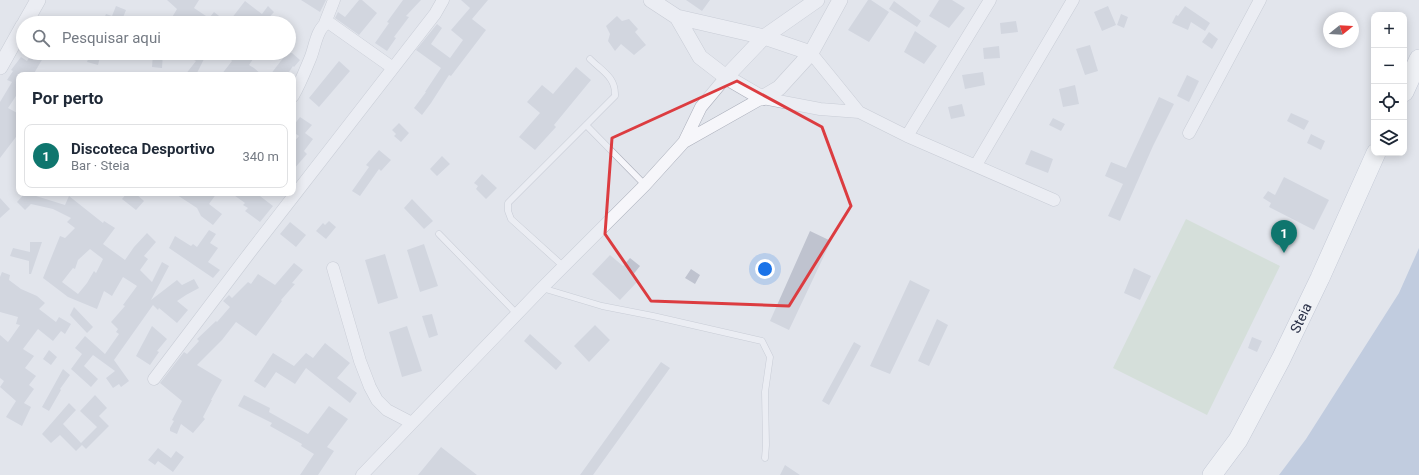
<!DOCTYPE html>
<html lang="pt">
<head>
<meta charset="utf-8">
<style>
  body { margin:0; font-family:Roboto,sans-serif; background:#f2f2f3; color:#1f2937 }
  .controls { position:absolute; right:12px; top:12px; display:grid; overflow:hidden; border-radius:8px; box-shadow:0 2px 10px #0003 }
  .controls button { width:36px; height:36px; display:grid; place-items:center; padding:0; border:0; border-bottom:1px solid #e0e1e3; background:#fff; color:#1f2937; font:20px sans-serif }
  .compass { position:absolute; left:1323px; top:12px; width:36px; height:36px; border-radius:50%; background:#fff; box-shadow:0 2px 10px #0003; rotate:72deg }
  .you { position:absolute; left:765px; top:269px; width:14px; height:14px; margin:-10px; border:3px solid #fff; border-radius:50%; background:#1a73e8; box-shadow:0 0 0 6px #1a73e833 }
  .badge { display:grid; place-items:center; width:26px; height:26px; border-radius:50%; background:#0f766e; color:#fff; font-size:13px; font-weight:700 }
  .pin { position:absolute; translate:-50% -33px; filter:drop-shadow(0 1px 2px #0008) }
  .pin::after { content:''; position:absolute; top:21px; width:14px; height:12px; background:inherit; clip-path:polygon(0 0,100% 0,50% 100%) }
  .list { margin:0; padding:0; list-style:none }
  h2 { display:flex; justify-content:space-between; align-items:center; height:52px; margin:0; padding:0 16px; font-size:17px }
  h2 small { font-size:13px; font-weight:400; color:#747a83 }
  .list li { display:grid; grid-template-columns:26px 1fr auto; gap:12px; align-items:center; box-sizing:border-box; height:64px; margin:0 8px 8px; padding:0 8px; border:1px solid #e0e1e3; border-radius:8px }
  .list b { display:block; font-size:15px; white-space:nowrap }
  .list p { margin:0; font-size:13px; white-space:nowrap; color:#747a83 }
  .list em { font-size:13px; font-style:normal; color:#747a83 }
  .icon { flex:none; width:22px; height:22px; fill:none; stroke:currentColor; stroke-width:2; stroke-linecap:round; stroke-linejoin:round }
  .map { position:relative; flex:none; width:1419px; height:475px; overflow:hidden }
  .search { position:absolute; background:#fff; box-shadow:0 2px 10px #0003; left:16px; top:16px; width:280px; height:44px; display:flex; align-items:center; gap:10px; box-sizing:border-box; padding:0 14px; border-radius:22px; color:#747a83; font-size:15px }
  .panel { position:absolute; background:#fff; box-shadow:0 2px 10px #0003; left:16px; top:72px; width:280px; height:124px; border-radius:8px }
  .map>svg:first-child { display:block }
  .green { fill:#c5d7c3 }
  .water { fill:#9aadcf }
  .building { fill:#bfc3cf; fill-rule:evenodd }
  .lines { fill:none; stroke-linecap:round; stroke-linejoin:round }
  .service-casing { stroke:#aaaeba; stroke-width:7 }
  .minor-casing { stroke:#aaaeba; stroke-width:13 }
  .tertiary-casing { stroke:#aaaeba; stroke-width:16 }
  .primary-casing { stroke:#a0a7b9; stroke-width:20 }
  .service { stroke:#f6f6fa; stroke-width:6 }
  .minor { stroke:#f6f6fa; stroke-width:12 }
  .tertiary { stroke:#f6f6fa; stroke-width:15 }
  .primary { stroke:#fff; stroke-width:19 }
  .marked { fill:none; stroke:#dc3c40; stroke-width:3; stroke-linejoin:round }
  .labels { text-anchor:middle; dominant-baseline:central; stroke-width:3; stroke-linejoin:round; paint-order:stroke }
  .street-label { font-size:14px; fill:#282f46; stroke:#f2f4f9 }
</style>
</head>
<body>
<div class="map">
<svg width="1419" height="475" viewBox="0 0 1419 475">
  <rect width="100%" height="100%" fill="#e2e5ec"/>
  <!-- green -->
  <path class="green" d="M1186,219L1280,266L1207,415L1113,368Z"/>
  <!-- water -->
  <path class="water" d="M1419,248V475H1279L1306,439L1399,293Z"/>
  <!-- building -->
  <path class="building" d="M167,0H199L194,8L206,16L202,23H195L184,16L178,23H177L171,19L177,9Z
    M301,0H326L320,12Z
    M359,0H362L377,13L359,35L335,18L338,12L345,17Z
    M403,0H421L406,16L409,17L394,37L396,38L387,51L375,43L389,23L387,22Z
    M461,0H488L472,19L486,30L451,76L449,75L431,103L422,115L414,108L426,92H425L441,68L416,50L437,24L442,28L431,44L450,58L463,40L451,30L470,8Z
    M686,0H710L702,11Z
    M868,0H871L889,12L869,42L848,30Z
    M939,0H952L965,8L949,28L929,16Z
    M245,1L262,14L268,6L274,12L264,23H205L214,12L228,23Z
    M894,1L921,21L917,27L889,9Z
    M116,6L126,10L122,20L127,23H102L106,14L112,16Z
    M1108,6L1116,25L1102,31L1094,12Z
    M1185,6L1210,23L1205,31L1191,22L1188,30L1172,23L1176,15L1178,16Z
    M1121,14L1128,17L1124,28L1117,25Z
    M617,16L622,21L629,19L638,29L635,32L646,45L634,55L621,44L615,51L608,41L610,34L606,26Z
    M1016,21L1018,32L1001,34L1000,23Z
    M915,31L937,46L924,64L904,52Z
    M1209,32L1218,39L1212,49L1202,42Z
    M1090,45L1098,71L1085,75L1076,49Z
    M999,46L1000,58L984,59L983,48Z
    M32,53H46L33,75H19V97L16,96L8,108L19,114V133L0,158V102L12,82L7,80L13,71L11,70L21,57L27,61Z
    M90,53H101L98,65L87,62Z
    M153,53H163L162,68L152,67Z
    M180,53H207L196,75H185L196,61Z
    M224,53H257L249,65L254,68L262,75H221L232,61Z
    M287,53H292L300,60L294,67L293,66L287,75H270Z
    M339,61L350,71L319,107L309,98Z
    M576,67L591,80L554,125L556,127L535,150L519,137L540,113L527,102L542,85L553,94Z
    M983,72L985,85L965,89L962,75Z
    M1187,75L1199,81L1189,102L1177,96Z
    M1075,85L1079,104L1063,107L1059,89Z
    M1159,97L1174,104L1153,146L1120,221L1108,216L1123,184L1105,176L1111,162L1126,168Z
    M962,104L965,116L951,119L948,107Z
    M1291,113L1309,121L1304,130L1287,121Z
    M300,117L312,125L305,133L313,139L304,151L307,154L293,170V143L299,136L293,132V126Z
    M1053,118L1065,124L1061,131L1049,125Z
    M399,123L409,133L401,142L394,136L396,134L392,130Z
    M1311,134L1325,141L1321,150L1307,143Z
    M379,150L391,160L381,171L379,169L360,196L352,191L369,167L366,165Z
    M1031,150L1053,159L1048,173L1025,164Z
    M442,156L450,164L437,176L430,169Z
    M482,174L497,188L486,199L476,189L478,186L474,183Z
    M1284,177L1329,200L1314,230L1269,207L1271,203L1263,198L1268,191L1275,195Z
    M25,193H38L36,196L65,205L69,196L103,223L104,221L115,228L103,244L125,260L134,247L147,233L156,242L144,256L148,259L140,270L152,282L162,262L169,266L151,300L177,280L182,285L194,279L199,288L186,295L177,301L188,310L177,323L159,308L158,310L153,305L114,360L129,381L121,387L119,384L113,388L106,378L115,371L93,355L84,366L98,379L91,387L71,369L82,354L75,348L85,336L105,354L119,334L116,332L118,329L111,322L125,306L123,305L137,286L123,277L112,296L104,291L97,309L68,297L43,278L60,236L65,238L75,228L67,222L71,218L53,209L31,204L25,210L17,202ZM90,249L103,259L96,273L94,271L87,283L78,294L62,282L73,268L75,269L78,260Z
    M127,193H135L144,201L136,210L122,199Z
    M174,193H217L209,204L222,214L213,225L201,216L197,208Z
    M231,193H256L273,206L260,222L245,211L248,208L243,205L245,203Z
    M0,198L10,209L0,218Z
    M412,199L433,221L424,229L404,208Z
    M329,221L336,227L326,239L316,231L323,223L325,225Z
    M290,222L306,235L296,247L280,234Z
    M209,230L216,234L210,243L218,248L208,262L220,270L213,278L169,248L175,236L191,246L193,244L197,247Z
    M810,231L831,241L789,330L770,321Z
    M30,242H42L31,274H29V261L10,256L13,248L30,252Z
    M424,244L438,286L420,292L407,250Z
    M385,254L398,298L378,304L365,260Z
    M610,255L623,266L630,258L640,266L632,276L638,281L620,300L592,274Z
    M294,263L303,270L292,283L295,284L281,300L282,301L256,336L236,322L222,340L197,365L222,380L211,400H212L203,417L205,419L193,433L181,424L177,434L170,431V428L174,421L172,420L182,401L160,383L184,352L187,354L199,341L197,339L216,321L217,322L230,307L223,301L229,295L232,298L248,282L251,284L258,274L275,285Z
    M1134,268L1151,276L1140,300L1124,293Z
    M691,269L700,275L695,284L685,278Z
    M2,272L10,275L9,280L21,289L37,296L45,303L39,309L56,322L59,317L71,324L65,334L61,331L53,341L38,329L23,349L34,356L25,368L36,376L29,385L34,389L24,403L31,407L22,426L6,417L16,401L0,387L4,381L0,378V335L8,342L20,325L16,324L18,317L0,312V277Z
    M910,280L930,290L890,374L870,366Z
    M74,307L93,327L87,333L70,315Z
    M432,314L438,335L429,338L422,316Z
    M937,319L948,325L929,366L918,361Z
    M595,325L610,340L589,362L574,346Z
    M152,326L167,339L157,351L159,352L150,365L136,356Z
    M407,326L422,371L402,377L389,332Z
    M530,334L562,363L556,370L524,341Z
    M1252,337L1262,341L1257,352L1248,348Z
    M854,342L861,346L829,405L822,401Z
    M325,343L350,363L337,378L357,393L350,403L306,368L295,384L276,372L265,388L254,381L273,353L294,366L306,353L313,358Z
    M49,350L57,357L51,365L43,359Z
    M661,362L670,368L593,475H580Z
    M63,369L70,375L60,389L61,390L49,411L42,407Z
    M95,395L107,408L99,416L109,426L86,449L82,445L76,451L60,435L51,443L42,434L69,403L76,410L63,424L81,443L97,427L80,411Z
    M244,395L270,408L269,412L308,434L329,406L348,419L327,447L334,451L318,475H300L314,454L301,446L302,444L270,426L272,423L238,406Z
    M441,447L477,475H418Z
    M158,448L171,458L176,451L184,457L173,472L158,461L155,465L148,460Z
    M785,465L800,475H780Z"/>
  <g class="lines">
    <!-- service casing -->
    <g class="service-casing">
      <path id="service" d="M586,125L645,185
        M439,234L517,314
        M563,266L511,219L508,211V203L615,96C616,77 602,71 590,59
        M542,288L602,306L653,316L762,341L770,357L765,392L766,445L765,458"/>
    </g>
    <!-- minor casing -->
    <g class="minor-casing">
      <path id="minor" d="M325,23L334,0
        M811,53L859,112
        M293,96C300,84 305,71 310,59C315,48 316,29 328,22L393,68
        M1189,133L1260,0
        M907,136L990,0
        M684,142L762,98L820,109L859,112L907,136L1054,200
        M976,165L1073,0
        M333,268L360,361L370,387L377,400L387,410L412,423
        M154,379L251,251L435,14L443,0
        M362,475L542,288L645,185L684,142L701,107L726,77"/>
    </g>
    <!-- tertiary casing -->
    <g class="tertiary-casing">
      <path id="tertiary" d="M651,0L677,17L764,37L811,53
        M677,17L700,57L726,77L762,98L779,88L811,53L840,0
        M25,23L38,0
        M0,67L23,26
        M726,77L764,37L817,0"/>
    </g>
    <!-- primary casing -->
    <g class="primary-casing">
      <g id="primary">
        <path d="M1404,92L1419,59"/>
        <path id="s1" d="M1212,475L1238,440L1281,359L1320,278L1376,153"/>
      </g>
    </g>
    <!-- service -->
    <use href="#service" class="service"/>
    <!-- minor -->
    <use href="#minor" class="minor"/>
    <!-- tertiary -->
    <use href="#tertiary" class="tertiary"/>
    <!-- primary -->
    <use href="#primary" class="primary"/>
  </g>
  <!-- marked area -->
  <path d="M0 0H1419V475H0ZM737,81L822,127L851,206L789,306L651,301L605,234L612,138Z" fill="#e2e5ec" fill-opacity=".55" fill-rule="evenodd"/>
  <path class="marked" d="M737,81L822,127L851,206L789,306L651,301L605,234L612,138Z"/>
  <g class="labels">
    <!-- street labels -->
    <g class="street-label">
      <text stroke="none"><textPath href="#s1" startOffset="181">Steia</textPath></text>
    </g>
  </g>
</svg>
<div class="controls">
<button>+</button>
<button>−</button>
<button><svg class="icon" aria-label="locate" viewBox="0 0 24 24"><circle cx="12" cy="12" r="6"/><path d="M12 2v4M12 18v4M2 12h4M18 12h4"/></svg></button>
<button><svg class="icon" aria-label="layers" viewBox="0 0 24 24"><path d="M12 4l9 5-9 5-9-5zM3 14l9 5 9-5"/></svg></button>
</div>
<svg class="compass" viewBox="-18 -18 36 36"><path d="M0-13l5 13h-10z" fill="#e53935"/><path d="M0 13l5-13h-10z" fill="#747a83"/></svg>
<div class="you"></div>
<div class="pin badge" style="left:1284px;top:253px">1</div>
<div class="search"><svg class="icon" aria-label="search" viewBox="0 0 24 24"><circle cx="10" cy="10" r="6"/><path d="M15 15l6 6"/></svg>Pesquisar aqui</div>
<section class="panel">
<h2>Por perto<small></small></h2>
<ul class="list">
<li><span class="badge">1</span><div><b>Discoteca Desportivo</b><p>Bar · Steia</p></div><em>340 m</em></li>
</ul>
</section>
</div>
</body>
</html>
